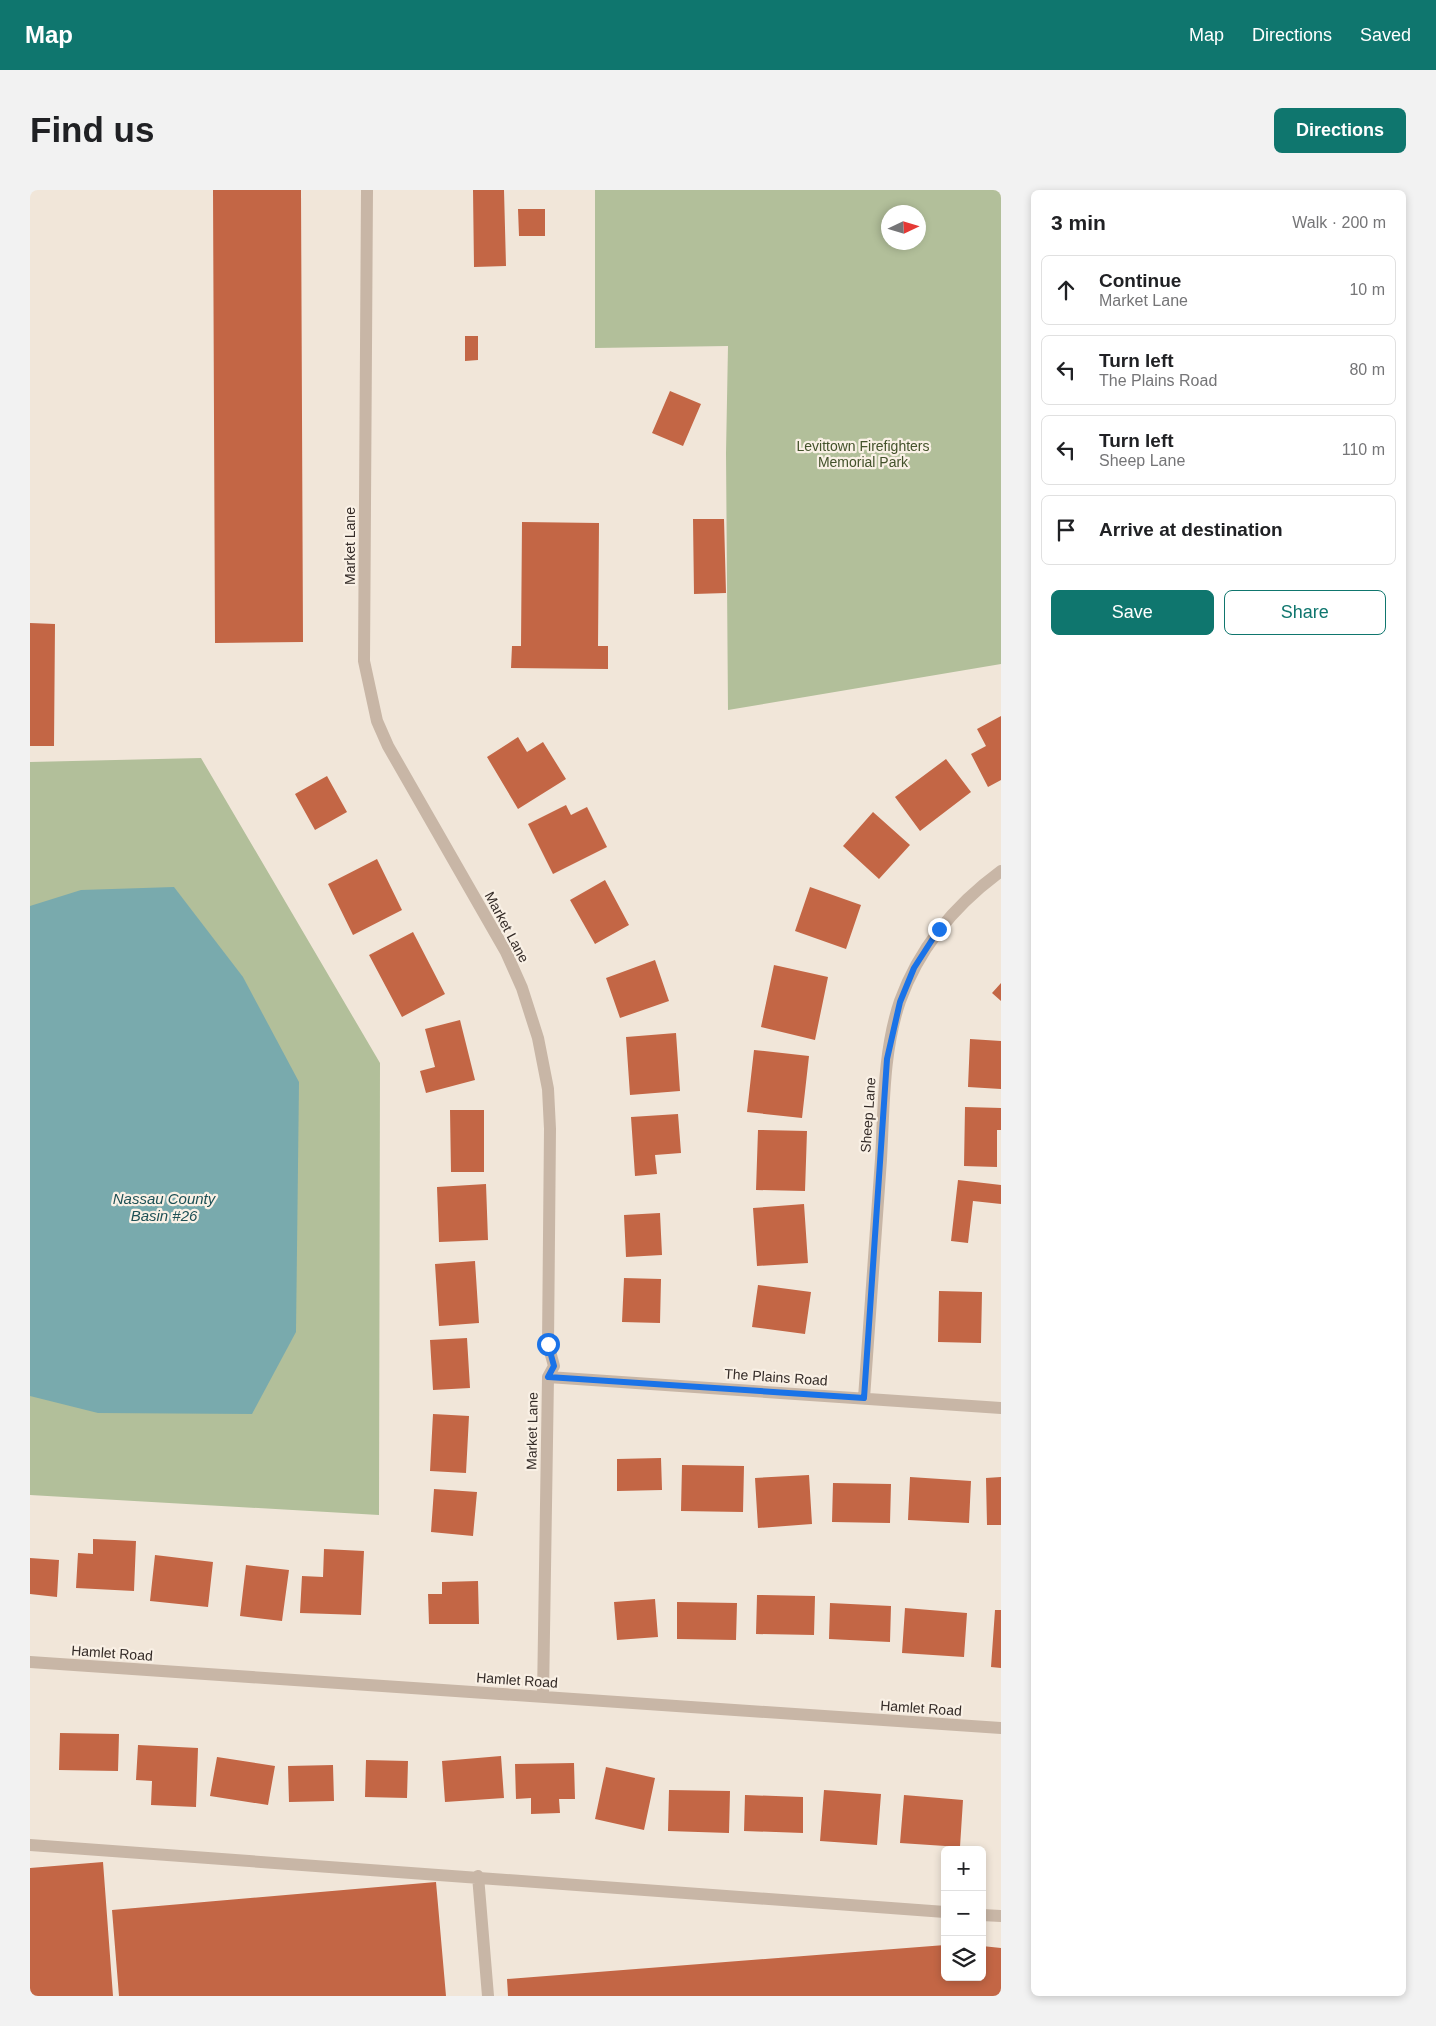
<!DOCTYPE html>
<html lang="en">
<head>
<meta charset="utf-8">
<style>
  body { margin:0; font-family:Helvetica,sans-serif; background:#f2f2f2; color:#202124 }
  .controls { position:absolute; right:15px; bottom:15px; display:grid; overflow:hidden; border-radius:8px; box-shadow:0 2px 8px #0003 }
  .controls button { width:45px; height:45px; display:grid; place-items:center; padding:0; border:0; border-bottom:1px solid #e0e0e0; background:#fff; color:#202124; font:25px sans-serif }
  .compass { position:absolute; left:851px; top:15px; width:45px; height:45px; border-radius:50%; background:#fff; box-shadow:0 2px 8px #0003; rotate:86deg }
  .stop { position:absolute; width:15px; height:15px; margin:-11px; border:4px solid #1a73e8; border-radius:50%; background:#fff }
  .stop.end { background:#1a73e8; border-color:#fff; box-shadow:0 1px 5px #0008 }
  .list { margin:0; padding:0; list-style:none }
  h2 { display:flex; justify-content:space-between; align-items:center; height:65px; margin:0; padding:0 20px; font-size:21px }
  h2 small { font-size:16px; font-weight:400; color:#757577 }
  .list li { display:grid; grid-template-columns:32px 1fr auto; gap:15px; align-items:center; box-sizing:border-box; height:70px; margin:0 10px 10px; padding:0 10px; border:1px solid #e0e0e0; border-radius:8px }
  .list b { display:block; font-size:19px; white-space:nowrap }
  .list p { margin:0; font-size:16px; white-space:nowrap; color:#757577 }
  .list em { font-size:16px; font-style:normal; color:#757577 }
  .actions { display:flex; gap:10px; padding:15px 20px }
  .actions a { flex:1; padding:11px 0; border:1px solid #0f766e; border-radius:8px; text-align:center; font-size:18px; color:#0f766e }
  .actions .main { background:#0f766e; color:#fff }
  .icon { flex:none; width:28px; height:28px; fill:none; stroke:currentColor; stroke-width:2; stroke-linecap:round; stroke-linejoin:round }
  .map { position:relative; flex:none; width:971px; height:1806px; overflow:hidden; border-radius:8px }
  header { display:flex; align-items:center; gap:30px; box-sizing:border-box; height:70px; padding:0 25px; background:#0f766e; color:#fff }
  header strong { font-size:24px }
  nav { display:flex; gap:28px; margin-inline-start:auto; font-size:18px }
  .intro { display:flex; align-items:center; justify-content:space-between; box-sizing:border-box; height:120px; padding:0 30px }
  h1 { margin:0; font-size:35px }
  .button { padding:12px 22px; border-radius:8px; background:#0f766e; color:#fff; font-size:18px; font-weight:700 }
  main { display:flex; gap:30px; padding:0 30px }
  aside { flex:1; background:#fff; border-radius:8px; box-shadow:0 2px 8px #0003 }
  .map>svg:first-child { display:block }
  .green { fill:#b2bf9a; fill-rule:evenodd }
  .water { fill:#79aaad }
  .building { fill:#c36645 }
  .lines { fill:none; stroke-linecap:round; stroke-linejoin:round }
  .lane { stroke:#c8b6a6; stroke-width:12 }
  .street { stroke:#c8b6a6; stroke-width:12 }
  .route { stroke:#1a73e8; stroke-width:6 }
  .labels { text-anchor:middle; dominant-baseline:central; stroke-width:4.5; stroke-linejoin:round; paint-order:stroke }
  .park-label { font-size:14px; fill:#43522b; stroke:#f9f0e5 }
  .street-label { font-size:14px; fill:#342b27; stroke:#f9f0e5 }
  .water-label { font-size:15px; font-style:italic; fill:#1d5055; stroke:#f9f0e5 }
</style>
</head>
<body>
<header>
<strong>Map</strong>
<nav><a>Map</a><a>Directions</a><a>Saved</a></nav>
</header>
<div class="intro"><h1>Find us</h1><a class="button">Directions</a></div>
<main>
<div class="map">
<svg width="971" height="1806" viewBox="0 0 971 1806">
  <rect width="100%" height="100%" fill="#f1e6d9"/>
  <!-- green -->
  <path class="green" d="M565,0H971V474L698,520L696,263L698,156L565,158ZM858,22H888V52H858Z
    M171,568L350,873L349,1325L0,1305V572Z"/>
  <!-- water -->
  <path class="water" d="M144,697L213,787L269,892L266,1142L222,1224L68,1223L0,1206V716L51,700Z"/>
  <!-- building -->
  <path class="building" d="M183,0H271L273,452L185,453Z
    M443,0H474L476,76L444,77Z
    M488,19H515V46H489Z
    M435,146H448V170L435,171Z
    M640,201L671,214L653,256L622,243Z
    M663,329H694L696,403L664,404Z
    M492,332L569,333L568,456H578V479L481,478L482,456H491Z
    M0,433L25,434L24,556H0Z
    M971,526V590L958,597L941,564L956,556L947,539Z
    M488,547L497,562L513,552L536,589L488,619L457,567Z
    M916,569L941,602L890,641L865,607Z
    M297,586L317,622L285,640L265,604Z
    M536,615L541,625L557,617L577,657L523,684L498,634Z
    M843,622L880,655L849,689L813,656Z
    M347,669L372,720L323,745L298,694Z
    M575,690L599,735L565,754L540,710Z
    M780,697L831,715L816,759L765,741Z
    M383,742L415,804L372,827L339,765Z
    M625,770L639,811L590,828L576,788Z
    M744,775L798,787L785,850L731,837Z
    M971,793V811L962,803Z
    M430,830L445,890L396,903L390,881L405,877L395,839Z
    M646,843L650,901L600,905L596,847Z
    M940,849L971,851V899L938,897Z
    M724,860L779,866L772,928L717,922Z
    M935,917L971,918V940H967V977L934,976Z
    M420,920H454V982H421Z
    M648,924L651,963L625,965L627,984L605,986L601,927Z
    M728,940L777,941L775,1001L726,1000Z
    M928,990L971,995V1014L943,1011L938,1053L921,1051Z
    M456,994L458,1050L409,1052L407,997Z
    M774,1014L778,1073L727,1076L723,1018Z
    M630,1023L632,1065L596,1067L594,1025Z
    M445,1071L449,1133L409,1136L405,1074Z
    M594,1088L631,1089L630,1133L592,1132Z
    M728,1095L781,1102L775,1144L722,1137Z
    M909,1101L952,1102L951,1153L908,1152Z
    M437,1148L440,1198L403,1200L400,1150Z
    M403,1224L439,1226L436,1283L400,1281Z
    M631,1268L632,1300L587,1301V1269Z
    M652,1275L714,1276L713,1322L651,1321Z
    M779,1285L782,1334L728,1338L725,1288Z
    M880,1287L941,1291L939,1333L878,1330Z
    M971,1287V1335H957L956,1288Z
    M803,1293L861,1294L860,1333L802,1332Z
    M404,1299L447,1302L443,1346L401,1342Z
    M63,1349L106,1351L104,1401L46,1398L48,1363L63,1364Z
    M294,1359L334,1361L331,1425L270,1423L272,1386L293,1387Z
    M125,1365L183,1372L178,1417L120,1411Z
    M0,1368L29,1370L27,1407L0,1404Z
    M216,1375L259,1380L252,1431L210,1426Z
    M448,1391L449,1434H399L398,1404H412V1392Z
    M727,1405L785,1406L784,1445L726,1444Z
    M625,1409L628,1447L587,1450L584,1412Z
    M647,1412L707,1413L706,1450L647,1449Z
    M800,1413L861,1416L860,1452L799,1449Z
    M875,1418L937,1423L934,1467L872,1463Z
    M965,1420H971V1478L961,1477Z
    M30,1543L89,1544L88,1581L29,1580Z
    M108,1555L168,1558L166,1617L121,1615L122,1591L106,1590Z
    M471,1566L474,1608L415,1612L412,1571Z
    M187,1567L245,1576L238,1615L180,1606Z
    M336,1570L378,1571L377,1608L335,1607Z
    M544,1573L545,1609H529L530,1623L501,1624V1608L486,1609L485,1574Z
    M303,1575L304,1611L259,1612L258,1576Z
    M576,1577L625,1588L614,1640L565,1629Z
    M639,1600L700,1601L699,1643L638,1641Z
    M794,1600L851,1604L847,1655L790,1651Z
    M715,1605L773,1607V1643L714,1641Z
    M874,1605L933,1610L930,1657L870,1653Z
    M73,1672L83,1806H0V1678Z
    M406,1692L416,1806H89L82,1720Z
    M915,1755V1787H952V1756L971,1758V1806H478L477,1789Z"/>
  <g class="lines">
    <!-- lane -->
    <path class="lane" d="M0,1655L915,1722
      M448,1686L458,1806
      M952,1725L971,1726"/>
    <!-- street -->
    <path class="street" d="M337,0L334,471L347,531L358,556L476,762L492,798L508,848L518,899L520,939L518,1154L524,1176L518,1187L513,1507
      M518,1187L971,1218
      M834,1208C840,1128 845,1049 851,969C854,917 853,861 870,811C889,758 926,714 971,681
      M0,1472L971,1538"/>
  </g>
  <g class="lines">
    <!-- route -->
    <path class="route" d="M518,1154L524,1176L518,1187L834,1208L857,869L870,812L884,778L909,739"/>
  </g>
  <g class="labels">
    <!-- park labels -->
    <g class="park-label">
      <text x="833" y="256">Levittown Firefighters<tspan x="833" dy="16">Memorial Park</tspan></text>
    </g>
    <!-- street labels -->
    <g class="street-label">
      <text transform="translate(320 356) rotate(-90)">Market Lane</text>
      <text transform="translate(477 737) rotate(62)">Market Lane</text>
      <text transform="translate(838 925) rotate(-86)">Sheep Lane</text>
      <text transform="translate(746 1187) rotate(4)">The Plains Road</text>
      <text transform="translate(502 1241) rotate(-89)">Market Lane</text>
      <text transform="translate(82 1463) rotate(4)">Hamlet Road</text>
      <text transform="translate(487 1490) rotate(4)">Hamlet Road</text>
      <text transform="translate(891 1518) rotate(4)">Hamlet Road</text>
    </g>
    <!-- water labels -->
    <g class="water-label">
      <text x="134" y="1008">Nassau County<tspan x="134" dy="17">Basin #26</tspan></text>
    </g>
  </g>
</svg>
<div class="controls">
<button>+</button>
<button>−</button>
<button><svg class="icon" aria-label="layers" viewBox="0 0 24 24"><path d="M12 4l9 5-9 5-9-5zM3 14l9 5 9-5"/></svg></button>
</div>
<svg class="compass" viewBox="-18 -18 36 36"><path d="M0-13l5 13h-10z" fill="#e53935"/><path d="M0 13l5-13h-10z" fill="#757577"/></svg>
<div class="stop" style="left:518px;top:1154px"></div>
<div class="stop end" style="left:909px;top:739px"></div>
</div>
<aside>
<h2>3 min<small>Walk · 200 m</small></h2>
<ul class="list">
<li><svg class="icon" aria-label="ahead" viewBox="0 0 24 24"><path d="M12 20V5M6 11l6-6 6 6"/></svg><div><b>Continue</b><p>Market Lane</p></div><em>10 m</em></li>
<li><svg class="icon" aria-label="left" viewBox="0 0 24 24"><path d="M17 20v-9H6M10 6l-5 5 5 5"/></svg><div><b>Turn left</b><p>The Plains Road</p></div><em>80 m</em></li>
<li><svg class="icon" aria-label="left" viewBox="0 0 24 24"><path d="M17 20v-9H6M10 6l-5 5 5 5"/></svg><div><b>Turn left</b><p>Sheep Lane</p></div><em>110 m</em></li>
<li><svg class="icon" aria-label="arrive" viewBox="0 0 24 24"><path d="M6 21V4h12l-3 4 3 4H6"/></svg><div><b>Arrive at destination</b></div></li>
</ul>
<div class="actions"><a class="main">Save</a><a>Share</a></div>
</aside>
</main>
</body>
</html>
